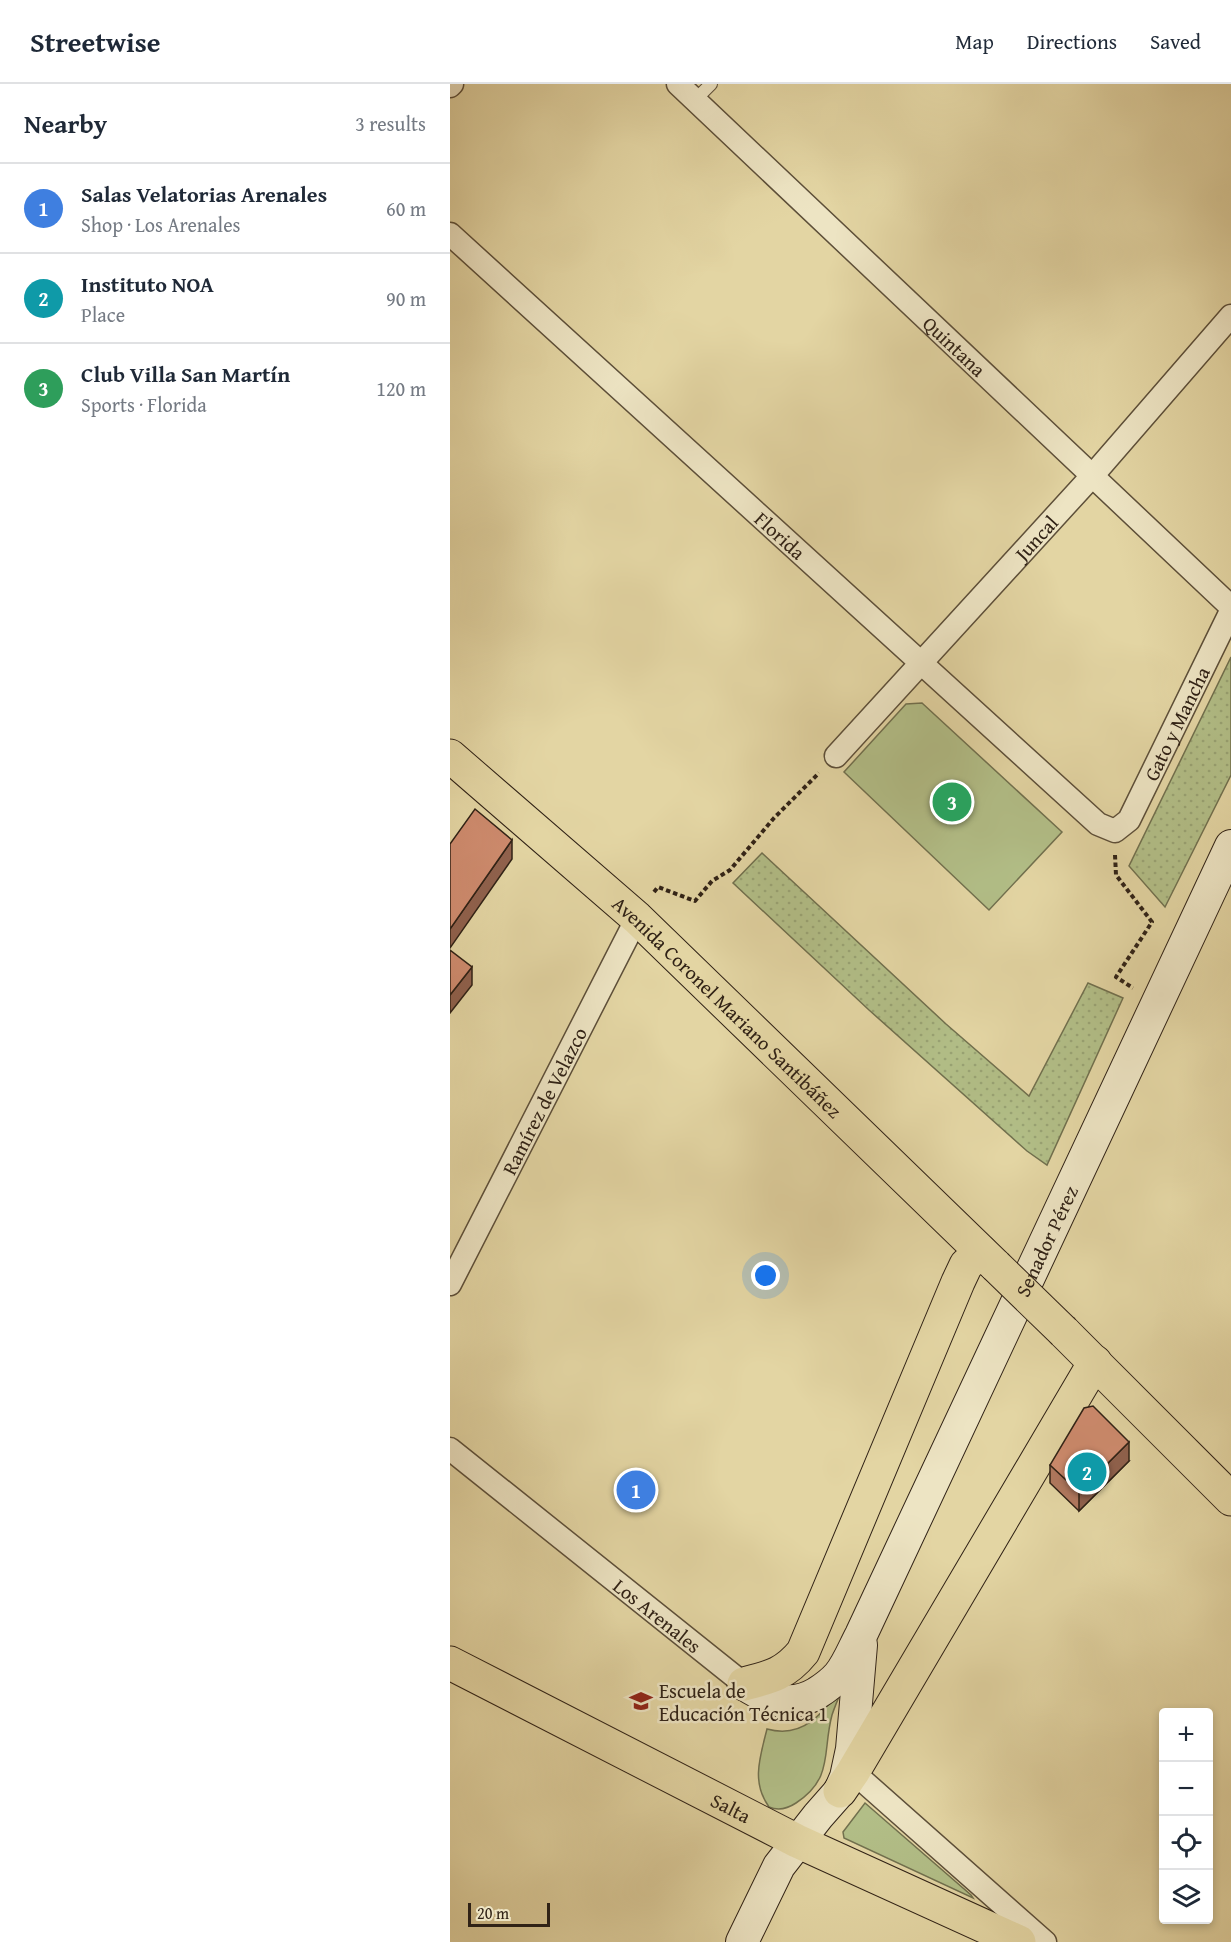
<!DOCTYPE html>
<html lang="en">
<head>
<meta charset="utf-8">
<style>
  body { margin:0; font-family:"Gentium Book Plus",serif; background:#f2f2f3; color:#1f2937 }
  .controls { position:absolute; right:18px; bottom:18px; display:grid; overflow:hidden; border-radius:6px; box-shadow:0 3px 9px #0003 }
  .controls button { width:54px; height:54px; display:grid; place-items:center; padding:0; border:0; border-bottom:2px solid #e0e1e3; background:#fff; color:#1f2937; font:30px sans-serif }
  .scale { position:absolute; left:18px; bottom:15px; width:82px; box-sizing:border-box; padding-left:6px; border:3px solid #302216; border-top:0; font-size:16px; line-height:21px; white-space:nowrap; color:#302216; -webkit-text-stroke:4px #ede4c3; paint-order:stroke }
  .you { position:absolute; left:316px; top:1192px; width:21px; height:21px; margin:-15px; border:4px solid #fff; border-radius:50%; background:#1a73e8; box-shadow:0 0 0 9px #1a73e833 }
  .badge { display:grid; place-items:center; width:39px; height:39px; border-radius:50%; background:#8f2418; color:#fff; font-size:20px; font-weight:700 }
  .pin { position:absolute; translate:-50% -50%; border:3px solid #fff; box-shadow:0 2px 6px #0006 }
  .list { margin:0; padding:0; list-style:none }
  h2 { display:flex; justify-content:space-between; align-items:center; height:78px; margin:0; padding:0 24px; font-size:26px }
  h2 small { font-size:20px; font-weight:400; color:#747a83 }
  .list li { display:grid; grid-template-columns:39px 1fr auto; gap:18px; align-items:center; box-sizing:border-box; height:90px; padding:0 24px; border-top:2px solid #e0e1e3 }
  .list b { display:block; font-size:22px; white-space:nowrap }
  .list p { margin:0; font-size:20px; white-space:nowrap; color:#747a83 }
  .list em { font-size:20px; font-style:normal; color:#747a83 }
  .icon { flex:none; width:33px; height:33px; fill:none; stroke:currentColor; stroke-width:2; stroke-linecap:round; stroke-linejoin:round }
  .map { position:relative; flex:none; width:781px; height:1858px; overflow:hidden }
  header { display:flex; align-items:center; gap:36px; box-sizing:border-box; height:84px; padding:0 30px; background:#fff; border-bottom:2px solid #e0e1e3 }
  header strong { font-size:28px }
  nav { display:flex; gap:33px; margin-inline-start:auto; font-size:21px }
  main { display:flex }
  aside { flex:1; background:#fff }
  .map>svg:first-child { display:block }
  .grass { fill:url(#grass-dots); stroke:#71704e; stroke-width:1.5 }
  .park { fill:#b2be87; stroke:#71704e; stroke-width:1.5 }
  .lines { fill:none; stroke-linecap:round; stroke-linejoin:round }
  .lane-casing { stroke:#5d4f39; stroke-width:14 }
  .street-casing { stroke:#5d4f39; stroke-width:25 }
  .secondary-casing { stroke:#302216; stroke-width:34 }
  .primary-casing { stroke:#302216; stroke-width:35 }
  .path { stroke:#302216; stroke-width:4; stroke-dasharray:4.5 3; stroke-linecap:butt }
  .lane { stroke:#ede4c3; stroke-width:12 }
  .street { stroke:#ede4c3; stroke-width:22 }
  .secondary { stroke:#ede4c3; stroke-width:32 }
  .primary { stroke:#e3d5a3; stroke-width:33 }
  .primary-bridge-casing { stroke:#302216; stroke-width:35; stroke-linecap:butt }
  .primary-bridge { stroke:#e3d5a3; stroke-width:33 }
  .wall { fill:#b1785f; stroke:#302216; stroke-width:1.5 }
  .shaded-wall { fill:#90614d; stroke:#302216; stroke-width:1.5 }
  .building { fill:#ce8b6e; stroke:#302216; stroke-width:1.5 }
  .labels { text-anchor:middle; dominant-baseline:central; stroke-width:5; stroke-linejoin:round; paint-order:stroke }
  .street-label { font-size:20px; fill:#302216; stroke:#ede4c3 }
  .poi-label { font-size:20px; fill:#302216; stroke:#ede4c3; text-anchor:start }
</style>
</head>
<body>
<header>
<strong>Streetwise</strong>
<nav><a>Map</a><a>Directions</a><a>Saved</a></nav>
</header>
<main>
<aside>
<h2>Nearby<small>3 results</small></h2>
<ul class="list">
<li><span class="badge" style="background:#3f7fe0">1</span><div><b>Salas Velatorias Arenales</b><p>Shop · Los Arenales</p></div><em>60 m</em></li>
<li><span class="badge" style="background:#0f9aa8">2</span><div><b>Instituto NOA</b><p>Place</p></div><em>90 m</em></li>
<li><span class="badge" style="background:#2e9e5b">3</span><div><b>Club Villa San Martín</b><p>Sports · Florida</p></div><em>120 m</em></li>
</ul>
</aside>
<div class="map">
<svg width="781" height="1858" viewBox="0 0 781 1858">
  <defs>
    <pattern id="grass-dots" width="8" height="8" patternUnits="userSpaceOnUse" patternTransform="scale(1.5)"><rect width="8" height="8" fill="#b2be87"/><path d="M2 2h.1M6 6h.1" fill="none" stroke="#99a374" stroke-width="1.8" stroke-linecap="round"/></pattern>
  </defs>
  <rect width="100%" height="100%" fill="#e3d5a3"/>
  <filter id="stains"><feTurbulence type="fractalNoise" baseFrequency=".00333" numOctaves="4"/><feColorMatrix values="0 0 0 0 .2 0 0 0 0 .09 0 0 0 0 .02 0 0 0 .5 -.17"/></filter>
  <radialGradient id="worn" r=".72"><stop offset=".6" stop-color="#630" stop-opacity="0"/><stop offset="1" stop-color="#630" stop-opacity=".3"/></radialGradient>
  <!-- grass -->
  <path class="grass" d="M781,573V691L715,823L679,782Z
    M312,769L496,940L579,1012L638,899L673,914L597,1081L577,1067L419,926L283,799Z"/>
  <!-- park -->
  <path class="park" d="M472,619L612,748L539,826L394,688L456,620Z
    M396,1596C391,1608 386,1619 382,1631C372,1668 384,1694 346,1719C337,1725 329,1727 319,1723C301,1698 310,1673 317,1645C357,1656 376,1624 396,1596Z
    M415,1719L521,1811L523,1814L394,1754L393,1748Z"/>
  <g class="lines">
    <!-- lane casing -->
    <g class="lane-casing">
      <path id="lane" d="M245,16L261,0"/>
    </g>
    <!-- street casing -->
    <g class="street-casing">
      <g id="street">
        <path id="s1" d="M228,0L781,523"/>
        <path d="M0,2L2,0"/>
        <path id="s2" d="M0,150L648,740L665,747L679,736L781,527"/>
        <path id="s3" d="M386,672L643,391L781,232"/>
        <path id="s4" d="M0,1200L187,834"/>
        <path id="s5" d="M0,1365L294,1600"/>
        <path d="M403,1688L595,1858"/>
      </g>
    </g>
    <!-- secondary casing -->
    <g class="secondary-casing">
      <g id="secondary">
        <path id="s6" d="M294,1600C319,1616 340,1625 367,1609C375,1604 383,1598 389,1591C398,1580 404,1564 411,1551L781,762"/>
        <path d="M292,1858L329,1782L368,1732L390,1707L396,1693L402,1665L411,1561"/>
      </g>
    </g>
    <!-- primary casing -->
    <g class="primary-casing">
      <g id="primary">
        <path id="s7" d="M0,672L187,834L546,1182"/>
        <path d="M614,1248L781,1415"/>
        <path id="s8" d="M0,1579L347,1757L569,1858"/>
        <path d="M294,1600C321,1593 335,1590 353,1568L508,1198L516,1181L531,1168"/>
        <path d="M390,1707L403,1688L645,1278"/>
      </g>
    </g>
    <!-- path -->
    <path class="path" d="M665,771L666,791L702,838L666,893L683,904
      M204,808L208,803L245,817L262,797L280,786L324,734L369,689"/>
    <!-- lane -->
    <use href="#lane" class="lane"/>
    <!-- street -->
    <use href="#street" class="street"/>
    <!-- secondary -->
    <use href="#secondary" class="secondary"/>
    <!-- primary -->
    <use href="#primary" class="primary"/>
    <!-- primary-bridge casing -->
    <g class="primary-bridge-casing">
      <path id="primary-bridge" d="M546,1182L614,1248"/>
    </g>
    <!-- primary-bridge -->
    <use href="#primary-bridge" class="primary-bridge"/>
  </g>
  <!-- wall -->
  <path class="wall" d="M679,1377L629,1427L600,1399V1381Z"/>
  <!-- shaded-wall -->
  <path class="shaded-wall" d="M62,756V775L0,864V845Z
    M22,883V901L0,929V911Z
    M679,1358V1377L629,1427V1408Z"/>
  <!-- building -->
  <path class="building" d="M25,725L62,756L0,845V760Z
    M0,866L22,883L0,911Z
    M643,1322L679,1358L629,1408L600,1381L634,1324Z"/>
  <!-- icons -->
  <defs>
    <g id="school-bare" transform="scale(1.8)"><path d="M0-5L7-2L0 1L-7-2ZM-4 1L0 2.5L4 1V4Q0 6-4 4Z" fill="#8f2418" stroke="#ede4c3" stroke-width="2.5" paint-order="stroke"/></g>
  </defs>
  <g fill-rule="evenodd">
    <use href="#school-bare" x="191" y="1617"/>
  </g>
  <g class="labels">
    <!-- street labels -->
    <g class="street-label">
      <text stroke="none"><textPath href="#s1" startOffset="381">Quintana</textPath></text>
      <text stroke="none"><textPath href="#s2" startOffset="447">Florida</textPath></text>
      <text stroke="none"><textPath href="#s3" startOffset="296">Juncal</textPath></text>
      <text stroke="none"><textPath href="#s2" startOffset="1020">Gato y Mancha</textPath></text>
      <text stroke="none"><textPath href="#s7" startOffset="374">Avenida Coronel Mariano Santibáñez</textPath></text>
      <text stroke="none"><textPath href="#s4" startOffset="206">Ramírez de Velazco</textPath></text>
      <text stroke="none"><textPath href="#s6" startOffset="588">Senador Pérez</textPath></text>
      <text stroke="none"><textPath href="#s5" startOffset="266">Los Arenales</textPath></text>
      <text stroke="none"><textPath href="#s8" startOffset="316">Salta</textPath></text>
    </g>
    <!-- poi labels -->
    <g class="poi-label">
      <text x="209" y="1606">Escuela de<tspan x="209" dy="23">Educación Técnica 1</tspan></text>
    </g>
  </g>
  <rect width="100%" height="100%" filter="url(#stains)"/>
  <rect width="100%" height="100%" fill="url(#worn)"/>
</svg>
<div class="controls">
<button>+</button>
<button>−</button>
<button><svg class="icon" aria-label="locate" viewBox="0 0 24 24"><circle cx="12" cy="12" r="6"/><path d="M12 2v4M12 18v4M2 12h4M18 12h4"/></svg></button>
<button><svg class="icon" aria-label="layers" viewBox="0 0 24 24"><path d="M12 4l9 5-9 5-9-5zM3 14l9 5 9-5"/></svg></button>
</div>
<div class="scale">20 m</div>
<div class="you"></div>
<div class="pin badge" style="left:186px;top:1406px;background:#3f7fe0">1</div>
<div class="pin badge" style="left:637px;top:1388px;background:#0f9aa8">2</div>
<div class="pin badge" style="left:502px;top:718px;background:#2e9e5b">3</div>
</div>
</main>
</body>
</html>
